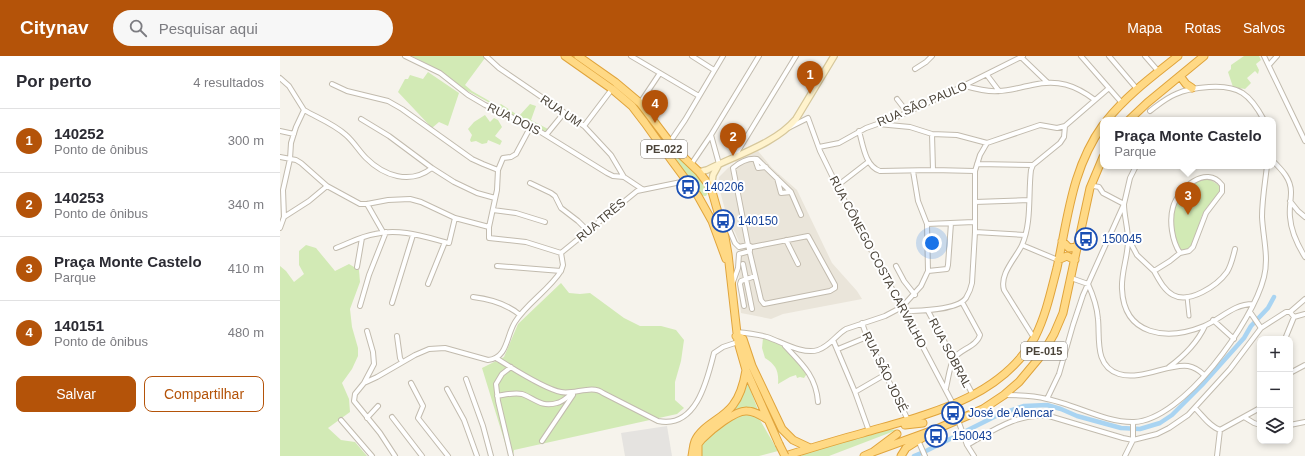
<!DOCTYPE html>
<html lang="pt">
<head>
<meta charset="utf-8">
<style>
  body { margin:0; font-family:Arial,sans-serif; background:#f7f7f7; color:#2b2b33 }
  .controls { position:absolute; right:12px; bottom:12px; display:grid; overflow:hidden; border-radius:8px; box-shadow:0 2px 6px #0003 }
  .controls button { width:36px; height:36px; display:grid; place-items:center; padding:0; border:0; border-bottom:1px solid #e1e1e2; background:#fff; color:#2b2b33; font:20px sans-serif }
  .you { position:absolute; left:652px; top:187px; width:14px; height:14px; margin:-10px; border:3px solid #fff; border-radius:50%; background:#1a73e8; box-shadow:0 0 0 6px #1a73e833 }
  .badge { display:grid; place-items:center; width:26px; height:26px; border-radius:50%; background:#b45309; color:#fff; font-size:13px; font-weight:700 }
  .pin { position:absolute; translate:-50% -33px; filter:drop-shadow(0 1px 2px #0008) }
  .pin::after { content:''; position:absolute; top:21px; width:14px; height:12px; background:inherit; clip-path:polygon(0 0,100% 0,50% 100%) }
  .popup { position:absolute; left:820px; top:61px; width:176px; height:52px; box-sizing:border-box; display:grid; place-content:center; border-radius:8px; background:#fff; filter:drop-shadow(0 1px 3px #0005); font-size:13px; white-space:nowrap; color:#7c7c81 }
  .popup b { font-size:15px; color:#2b2b33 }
  .popup::after { content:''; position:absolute; left:50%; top:100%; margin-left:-8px; border:8px solid transparent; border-top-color:#fff }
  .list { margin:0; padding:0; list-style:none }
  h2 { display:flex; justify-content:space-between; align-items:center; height:52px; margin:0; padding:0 16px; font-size:17px }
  h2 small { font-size:13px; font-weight:400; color:#7c7c81 }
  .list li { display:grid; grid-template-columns:26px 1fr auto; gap:12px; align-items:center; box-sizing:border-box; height:64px; padding:0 16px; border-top:1px solid #e1e1e2 }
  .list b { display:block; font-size:15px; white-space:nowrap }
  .list p { margin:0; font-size:13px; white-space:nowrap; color:#7c7c81 }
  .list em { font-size:13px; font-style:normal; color:#7c7c81 }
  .actions { display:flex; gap:8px; padding:12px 16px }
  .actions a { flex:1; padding:9px 0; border:1px solid #b45309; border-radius:8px; text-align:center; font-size:14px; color:#b45309 }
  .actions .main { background:#b45309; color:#fff }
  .icon { flex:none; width:22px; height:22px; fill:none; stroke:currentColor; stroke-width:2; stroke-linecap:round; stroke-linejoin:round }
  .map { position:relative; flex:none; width:1025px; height:400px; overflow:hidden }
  header { display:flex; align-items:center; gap:24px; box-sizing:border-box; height:56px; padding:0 20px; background:#b45309; color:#fff }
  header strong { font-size:19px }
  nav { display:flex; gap:22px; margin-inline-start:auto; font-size:14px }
  .search { width:280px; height:36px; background:#f7f7f7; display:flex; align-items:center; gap:10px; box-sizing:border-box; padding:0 14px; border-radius:22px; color:#7c7c81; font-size:15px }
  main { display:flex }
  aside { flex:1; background:#fff }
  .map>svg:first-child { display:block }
  .residential { fill:#eae5da }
  .green { fill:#d2eab5 }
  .parking { fill:#e5e3e0 }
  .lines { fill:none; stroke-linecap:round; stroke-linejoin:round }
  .canal { stroke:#a9d4f2; stroke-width:4.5 }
  .pedestrian-casing { stroke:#c2bbae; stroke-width:5 }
  .minor-casing { stroke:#c2bbae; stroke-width:6 }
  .secondary-casing { stroke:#d6c79b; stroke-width:8 }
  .trunk-casing { stroke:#e0a43c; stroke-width:9 }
  .pedestrian { stroke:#fff; stroke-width:3 }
  .minor { stroke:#fff; stroke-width:4 }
  .secondary { stroke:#fff3cd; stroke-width:5.5 }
  .trunk { stroke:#ffd985; stroke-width:7 }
  .trunk-bridge-casing { stroke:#e0a43c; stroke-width:9; stroke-linecap:butt }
  .trunk-bridge { stroke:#ffd985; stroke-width:7 }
  .labels { text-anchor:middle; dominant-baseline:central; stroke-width:4; stroke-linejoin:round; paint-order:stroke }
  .shield { fill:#fff; stroke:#817c74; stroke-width:1 }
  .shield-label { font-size:11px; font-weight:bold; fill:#4b4439 }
  .street-label { font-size:12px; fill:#4b4439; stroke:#fff }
  .transit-label { font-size:12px; fill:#164399; stroke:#fff; text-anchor:start }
</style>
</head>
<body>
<header>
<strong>Citynav</strong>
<div class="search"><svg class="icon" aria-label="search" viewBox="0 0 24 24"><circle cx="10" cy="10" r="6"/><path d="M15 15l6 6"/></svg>Pesquisar aqui</div>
<nav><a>Mapa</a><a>Rotas</a><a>Salvos</a></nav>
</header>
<main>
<aside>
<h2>Por perto<small>4 resultados</small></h2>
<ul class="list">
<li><span class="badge">1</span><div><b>140252</b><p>Ponto de ônibus</p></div><em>300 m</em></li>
<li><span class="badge">2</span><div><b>140253</b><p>Ponto de ônibus</p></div><em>340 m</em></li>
<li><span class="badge">3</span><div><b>Praça Monte Castelo</b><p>Parque</p></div><em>410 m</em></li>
<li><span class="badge">4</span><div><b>140151</b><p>Ponto de ônibus</p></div><em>480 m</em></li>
</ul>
<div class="actions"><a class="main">Salvar</a><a>Compartilhar</a></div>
</aside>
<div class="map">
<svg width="1025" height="400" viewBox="0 0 1025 400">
  <rect width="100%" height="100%" fill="#f6f3ec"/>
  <!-- residential -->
  <path class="residential" d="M478,95L492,112L517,134L552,207L577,235L582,243L503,258L491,263L461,257L458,227L461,211L459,186L455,176L449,168L438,128L439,121L448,112L456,107L455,105Z"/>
  <!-- green -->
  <path class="green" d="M132,0H203L205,2L185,29L192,35L218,50L221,48L239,60L250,48L256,50L251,64L268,73V78L184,33L161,15Z
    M964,0H979L981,4L976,8L979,14L978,18L975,15L967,22L971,27L965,33L953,31L948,16L951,13V9Z
    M148,16L179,37L168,70L159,66L152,72L118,36L125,23H128L130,19L143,23Z
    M205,59L210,66L214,62L218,64L222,71L215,80L222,85L220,89L208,84L207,87L202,88L196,85L191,86L190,84L192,79L188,73L194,66Z
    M395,100H398L415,113L429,135L426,140H424L419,138L393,103Z
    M929,123L940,130L941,134C935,143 925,151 921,162C916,175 919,194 900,196C896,190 896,185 895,178C893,171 892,164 893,157C895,140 912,124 929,123Z
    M26,189L36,192L55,215L69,208L79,214L80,226L70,253L72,271L78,292V300L72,313L62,327L69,343L70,356L48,372L61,384L75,386L87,400H0V210L6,215L14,226L24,218L19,209V195Z
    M281,227L289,237L300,238L310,237L344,262L360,270H381L396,274L404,284L401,305L395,326V344L404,352L397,358L234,394L233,400H229L202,312L224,301L238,268Z
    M483,282C502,283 515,303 528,316L524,322L520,321L517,322L516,319L510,321L498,328C499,315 496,309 485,302L482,292Z
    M467,325L478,354L466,352L436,366Z
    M467,357L475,360L480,364L498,395L479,400H421V390L424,385L452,363Z
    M608,373L617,374L549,400H521L530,394Z"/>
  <!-- parking -->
  <path class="parking" d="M387,370L392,400H345L341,377Z"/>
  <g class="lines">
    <!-- canal -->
    <path class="canal" d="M634,400L646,395L720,358L744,350L767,349L781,353L797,360L841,372L860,373L880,367L892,359L922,329L964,282L971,270L988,252L994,241"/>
    <!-- pedestrian casing -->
    <g class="pedestrian-casing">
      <path id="pedestrian" d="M907,241L909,260"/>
    </g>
    <!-- minor casing -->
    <g class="minor-casing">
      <path id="minor" d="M125,0L160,17L188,39L205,49L251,70L327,117L333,120L344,121
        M206,0L219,12L304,70L331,99L344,121L362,133
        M351,0L419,40
        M412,0L434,14
        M801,0L842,47
        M829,0L857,33
        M865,0L879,16
        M984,0L1025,85
        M741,1L767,26
        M989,9L997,0
        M635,13L646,6L652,0
        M707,19L719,35
        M0,22L9,30L24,54L16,71L11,87L10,103L3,134L4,161L0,172
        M52,28L67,35L108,45L122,53L192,103L203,108L218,114
        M685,30C696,33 707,36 718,35C730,35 741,31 752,29C778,23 795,29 815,44
        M617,43L627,56
        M360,47L380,17
        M24,54C38,62 54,68 66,79C74,86 79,95 86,102C104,120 130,129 152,112
        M870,55C878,49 886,42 896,38C906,33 917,32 929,31C959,29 970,38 984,64
        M81,63L109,80L152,112L174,126L197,137L215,142
        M598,68L630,71L652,78L677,79L707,87
        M251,70L236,98L231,101L223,102L218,114L217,134L209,171V182L246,186L281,197
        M304,70L332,33
        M508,72L528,62L540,95L561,138L624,255L673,348
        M0,75L14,78
        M579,75C583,89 585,110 600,115L653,114L695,115
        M652,78L653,114
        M266,79L284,57
        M431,79L439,108
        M390,86L405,64L443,0
        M539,91L559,87L586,72L617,61L669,37L743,0
        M455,100L516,0
        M0,101L16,104L21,107L47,130L80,148H87L108,144L130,143L141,146L175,162L209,171
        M475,103L478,112L486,111
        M993,105C1002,114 1011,123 1011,136C1011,144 1009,153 1010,161C1011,176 1017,188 1025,201
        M412,107L431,79L479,0
        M697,108L753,109
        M497,122L501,137L511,136
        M250,127L271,137L275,140L281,152L298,165L308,175
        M557,130L588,106
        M811,131L814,130L819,131L823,137L844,148C844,160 848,172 848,184C848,201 841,216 842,233C844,280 887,285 924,270C941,263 953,248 973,248
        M1010,145L1018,155L1025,161
        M695,146L749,144
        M87,148L103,176
        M213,154L236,157L265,166
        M4,161L29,145L47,130
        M442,164L449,173L455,187L459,191L468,189L472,191L528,180L555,229V232L550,235L484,248L481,244L468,189L453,112C460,106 469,102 477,103L511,136L521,159
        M647,168L694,166
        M695,176L745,179
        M506,184L518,208
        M849,184L857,199L874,215L890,205L900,197L909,195L913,191L926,157L942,136V129C926,108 898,133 893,151C889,165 892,185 900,197
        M742,189L778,204
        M56,192C69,187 82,180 95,178C120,172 145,181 169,187L175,162
        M281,197L357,135L406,125
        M463,208L472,253
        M217,210L281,215
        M616,210L624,225L635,239
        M77,211L82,182
        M648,215L667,213L668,209L671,167
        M874,215C879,224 884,234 893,239C909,248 937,230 947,216C951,210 953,201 955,193
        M791,222L808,228C813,239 817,250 818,263C820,282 814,310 839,318C861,325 889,307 908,310C914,311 920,315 924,319
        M453,226L458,212L459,198L470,195V193
        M148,228L165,186
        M193,241C210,243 227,248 240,259
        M112,247L133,179
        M80,250L89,219L106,176
        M464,250L460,228L461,225L475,220
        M624,255C638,255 678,254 686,242C689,237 691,232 692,227L695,176V115L700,99L707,87L760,69L777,72L785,70L829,32
        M648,255L693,339
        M970,256L981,272
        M1010,256L1025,243
        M933,264L954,283
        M582,267L587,281L628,364
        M87,275L93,296L94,308L84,327L75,338L74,345L100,377L115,400
        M456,276C467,277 477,278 487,281C502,286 523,299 538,294C550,290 556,279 566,273L605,260L622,251L641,230L648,215L647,168L638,145L633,115
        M117,280L120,302L122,306
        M754,282L724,234C719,218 736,202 742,189C752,166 748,138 751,114L753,109L780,87L784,81L785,70
        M1005,283L1014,261L1025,258
        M553,284L575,336L589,375
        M505,290C522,308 536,320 538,346
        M558,293L587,281
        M216,302C232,312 264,333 281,336C294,339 312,328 323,337L378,365C416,373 427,325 434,297L443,291L458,286
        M231,311L222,318L216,328L218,345L231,400
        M889,311C904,300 917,287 925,270
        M1010,317L1025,309
        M186,323L203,370L211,400
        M84,327L97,321L135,299L149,293L165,292L208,304C228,302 226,280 235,266C247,247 269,234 281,215L283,209L281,197
        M131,327L143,350L138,362L168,400
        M666,332C668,324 670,308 674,302C681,293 697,290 700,279L682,246
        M167,333L184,364L197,400
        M575,336L606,318
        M724,339C738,339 753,339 767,343C794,348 826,367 854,366C903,364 973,266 984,221C989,202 983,181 982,161C982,144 985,127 987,110
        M217,340C224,339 234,336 242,338C254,342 261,352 277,347C283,346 288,340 293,337
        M767,343L779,318L793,269L803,239L844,148L850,122L856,110
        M915,352C922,359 930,371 940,374L980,352
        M112,361L142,400
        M964,361L974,367L980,369
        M87,362L98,350
        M61,364L92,400
        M678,364L687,389L694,400
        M1010,369L1025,366
        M638,384L645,400
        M262,385L293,339
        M687,389C714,374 737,357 769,360L843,382L853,384L877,378L889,372L908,359L950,313L981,272L1006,256H1010L1014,261
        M845,400L853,384V366
        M937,400L940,374"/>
    </g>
    <!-- secondary casing -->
    <g class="secondary-casing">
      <path id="secondary" d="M419,116L427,114C456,99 495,88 516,63L554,0
        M431,132L433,119L439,108"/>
    </g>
    <!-- trunk casing -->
    <g class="trunk-casing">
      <path id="trunk" d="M285,0L332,33L352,50L365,67L392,105L418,140L432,165L446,203
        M298,0L335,26L360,47L395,93L419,116L431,132L445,181L448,198L458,286L466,314L499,388
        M900,20L906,28L912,32
        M827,64C847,39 873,20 898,0
        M849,64L867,47L924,0
        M782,185L789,192L797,191
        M778,204L787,200L795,204
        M456,280L463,283L472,310L502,373L513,384L530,392
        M625,369L643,367
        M593,396L659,372L703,353L724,339L739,326L759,302L766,292L774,278L783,257L810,132L823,101
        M412,400C413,395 413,390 415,385C422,369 443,363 453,349C461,339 464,326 466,314
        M418,400V388L422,383C431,374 455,354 467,355C475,355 482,360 488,364
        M505,400C531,392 557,384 583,377C645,359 721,343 755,281C766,259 771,235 777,212C788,161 792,112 823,69
        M584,400L593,396L617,378
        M621,400L626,392L645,380"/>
    </g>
    <!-- pedestrian -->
    <use href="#pedestrian" class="pedestrian"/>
    <!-- minor -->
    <use href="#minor" class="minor"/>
    <!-- secondary -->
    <use href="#secondary" class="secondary"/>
    <!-- trunk -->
    <use href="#trunk" class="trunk"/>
    <!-- trunk-bridge casing -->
    <g class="trunk-bridge-casing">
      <path id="trunk-bridge" d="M499,388L505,400"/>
    </g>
    <!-- trunk-bridge -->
    <use href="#trunk-bridge" class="trunk-bridge"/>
  </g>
  <!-- icons -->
  <defs>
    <g id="bus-ring" transform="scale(1.15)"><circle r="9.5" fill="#fff" stroke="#1a4fb4" stroke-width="1.5"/><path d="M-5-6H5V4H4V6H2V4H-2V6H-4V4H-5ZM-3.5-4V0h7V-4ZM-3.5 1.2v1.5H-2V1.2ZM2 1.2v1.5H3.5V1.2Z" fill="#1a4fb4"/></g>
  </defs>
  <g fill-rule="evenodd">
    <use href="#bus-ring" x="408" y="131"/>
    <use href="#bus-ring" x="443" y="165"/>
    <use href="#bus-ring" x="806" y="183"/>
    <use href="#bus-ring" x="673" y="357"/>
    <use href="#bus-ring" x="656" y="380"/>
  </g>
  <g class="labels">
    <!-- shield labels -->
    <g class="shield">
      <rect x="361" y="84" width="46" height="18" rx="3"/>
      <rect x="741" y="286" width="46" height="18" rx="3"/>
    </g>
    <g class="shield-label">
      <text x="384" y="93">PE-022</text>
      <text x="764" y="295">PE-015</text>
    </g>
    <!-- street labels -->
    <g class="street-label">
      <text transform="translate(642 48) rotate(-23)">RUA SÃO PAULO</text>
      <text transform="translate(281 55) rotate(34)">RUA UM</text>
      <text transform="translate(234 63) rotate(26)">RUA DOIS</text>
      <text transform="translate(321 164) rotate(-40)">RUA TRÊS</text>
      <text transform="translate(598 206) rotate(62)">RUA CÔNEGO COSTA CARVALHO</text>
      <text transform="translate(670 297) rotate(62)">RUA SOBRAL</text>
      <text transform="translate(605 316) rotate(64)">RUA SÃO JOSÉ</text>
    </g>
    <!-- transit labels -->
    <g class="transit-label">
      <text x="424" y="131">140206</text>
      <text x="458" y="165">140150</text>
      <text x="822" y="183">150045</text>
      <text x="688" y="357">José de Alencar</text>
      <text x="672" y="380">150043</text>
    </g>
  </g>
</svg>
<div class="controls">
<button>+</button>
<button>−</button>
<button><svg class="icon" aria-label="layers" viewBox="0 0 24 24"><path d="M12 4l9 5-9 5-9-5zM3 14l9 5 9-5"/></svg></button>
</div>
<div class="you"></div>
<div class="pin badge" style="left:530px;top:38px">1</div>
<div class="pin badge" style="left:453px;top:100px">2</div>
<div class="pin badge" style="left:908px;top:159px">3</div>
<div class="popup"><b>Praça Monte Castelo</b>Parque</div>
<div class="pin badge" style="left:375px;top:67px">4</div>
</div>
</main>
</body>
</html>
